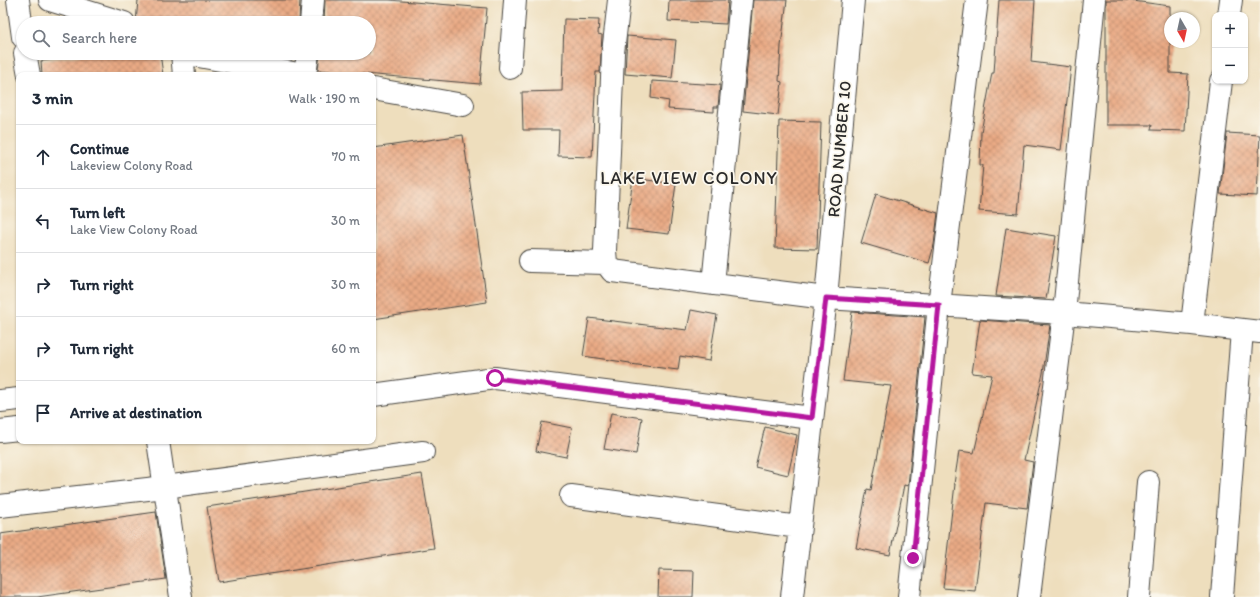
<!DOCTYPE html>
<html lang="en">
<head>
<meta charset="utf-8">
<style>
  body { margin:0; font-family:Itim,sans-serif; background:#f2f2f3; color:#1f2937 }
  .controls { position:absolute; right:12px; top:12px; display:grid; overflow:hidden; border-radius:8px; box-shadow:0 1px 3px #0004 }
  .controls button { width:36px; height:36px; display:grid; place-items:center; padding:0; border:0; border-bottom:1px solid #e0e1e3; background:#fff; color:#1f2937; font:20px sans-serif }
  .compass { position:absolute; left:1164px; top:12px; width:36px; height:36px; border-radius:50%; background:#fff; box-shadow:0 1px 3px #0004; rotate:171deg }
  .stop { position:absolute; width:12px; height:12px; margin:-9px; border:3px solid #b5179e; border-radius:50%; background:#fff }
  .stop.end { background:#b5179e; border-color:#fff; box-shadow:0 1px 4px #0008 }
  .list { margin:0; padding:0; list-style:none }
  h2 { display:flex; justify-content:space-between; align-items:center; height:52px; margin:0; padding:0 16px; font-size:17px }
  h2 small { font-size:13px; font-weight:400; color:#747a83 }
  .list li { display:grid; grid-template-columns:26px 1fr auto; gap:12px; align-items:center; box-sizing:border-box; height:64px; padding:0 16px; border-top:1px solid #e0e1e3 }
  .list b { display:block; font-size:15px; white-space:nowrap }
  .list p { margin:0; font-size:13px; white-space:nowrap; color:#747a83 }
  .list em { font-size:13px; font-style:normal; color:#747a83 }
  .icon { flex:none; width:22px; height:22px; fill:none; stroke:currentColor; stroke-width:2; stroke-linecap:round; stroke-linejoin:round }
  .map { position:relative; flex:none; width:1260px; height:597px; overflow:hidden }
  .search { position:absolute; background:#fff; box-shadow:0 1px 3px #0004; left:16px; top:16px; width:360px; height:44px; display:flex; align-items:center; gap:10px; box-sizing:border-box; padding:0 14px; border-radius:22px; color:#747a83; font-size:15px }
  .panel { position:absolute; background:#fff; box-shadow:0 1px 3px #0004; left:16px; top:72px; width:360px; height:372px; border-radius:8px }
  .map>svg:first-child { display:block }
  .building { fill:url(#building-cross-hatch) }
  .lines { fill:none; stroke-linecap:round; stroke-linejoin:round }
  .minor-casing { stroke:#484641; stroke-width:24 }
  .minor { stroke:#fff; stroke-width:22 }
  .route { stroke:#b5179e; stroke-width:5 }
  .labels { text-anchor:middle; dominant-baseline:central; stroke-width:3.5; stroke-linejoin:round; paint-order:stroke }
  .street-label { font-size:17px; fill:#2b2b2b; stroke:#fbf7ec }
  .neighbourhood-label { font-size:18px; letter-spacing:1px; fill:#2b2b2b; stroke:#fbf7ec }
</style>
</head>
<body>
<div class="map">
<svg width="1260" height="597" viewBox="0 0 1260 597">
  <defs>
    <pattern id="building-cross-hatch" width="8" height="8" patternUnits="userSpaceOnUse"><rect width="8" height="8" fill="#eaaa85"/><path d="M0 0l8 8M0 8l8-8" fill="none" stroke="#be8b6d"/></pattern>
  </defs>
  <rect width="100%" height="100%" fill="#fbf7ec"/>
  <filter id="ink" filterUnits="userSpaceOnUse"><feTurbulence type="fractalNoise" baseFrequency=".025" numOctaves="2"/><feDisplacementMap in="SourceGraphic" scale="8" xChannelSelector="R" yChannelSelector="G"/><feConvolveMatrix kernelMatrix="1 2 1 2 8 2 1 2 1" color-interpolation-filters="sRGB"/></filter>
  <filter id="wash" filterUnits="userSpaceOnUse"><feTurbulence type="fractalNoise" baseFrequency=".012" numOctaves="4" result="noise"/><feDisplacementMap in="SourceGraphic" scale="16" xChannelSelector="R" yChannelSelector="G"/><feGaussianBlur stdDeviation="0.9" result="paint"/><feColorMatrix in="noise" values="0 0 0 0 0 0 0 0 0 0 0 0 0 0 0 0 0 1.4 0 .05"/><feComposite in="paint" operator="in"/></filter>
  <g filter="url(#wash)">
    <rect width="100%" height="100%" fill="#eedebd"/>
    <g id="blocks">
      <!-- building -->
      <path class="building" d="M138,0H300L299,23H136Z
        M325,0H389L487,8L480,84L318,70L320,53H369V23H324Z
        M669,0H728L726,24L668,21Z
        M753,0H787L781,46L779,81L782,82L778,115L743,111Z
        M999,0H1035L1031,62L1071,67L1061,150L1024,145L1018,214L979,211L983,165H980L981,132L992,73H994Z
        M1106,0H1126L1170,6V73L1188,74L1185,131L1151,130L1152,125H1106Z
        M564,19L599,20L598,34L602,35L600,72H596L592,157L558,156L559,130H523L522,92L562,91Z
        M627,36L676,40L672,78L625,74Z
        M98,53H160L163,75H42L41,61Z
        M652,81L720,85L718,107H714V112L668,109L669,101L651,98Z
        M779,121L821,122L817,249L775,248Z
        M1227,133L1260,135L1257,196L1220,194Z
        M463,135L487,302L373,319V148Z
        M633,178L676,184L669,234L626,229Z
        M876,194L938,213L934,245L929,263L861,243Z
        M1006,228L1056,236L1046,299L996,296Z
        M691,310L717,315L709,361L680,356L678,370L630,364V363L583,356L589,318L687,330Z
        M852,312L925,317L908,486L904,485L890,555L856,548L867,489L871,490L891,386L843,381Z
        M980,320L1050,325L1043,373L1024,460L1033,462L1027,508L986,503L975,591L943,588L955,484H954L959,451L974,453L992,375L972,373Z
        M611,413L642,418L636,454L604,449Z
        M542,422L572,428L566,457L536,451Z
        M765,427L797,435L788,475L755,467Z
        M422,474L434,548L219,582L207,507Z
        M156,512L166,579L37,597H0V534Z
        M659,570L694,571L693,597H658Z"/>
    </g>
  </g>
  <g filter="url(#ink)">
    <use href="#blocks" fill-opacity="0" stroke="#484641" stroke-width="1"/>
    <g class="lines">
      <!-- minor casing -->
      <g class="minor-casing">
        <path id="minor" d="M18,0L23,37
          M50,0L124,23
          M619,0L613,53L605,251L606,263L612,271L826,298L1064,313L1192,324L1260,332
          M1229,15L1231,0
          M311,23L313,0
          M25,53L29,75
          M510,68L515,0
          M184,75L182,53L304,75
          M305,75L308,53
          M373,89L463,105
          M530,261L606,263
          M713,284L741,0
          M1192,324L1221,81
          M373,395L495,378L812,418
          M0,401L19,399
          M0,431L19,429
          M158,441L181,597
          M571,496L799,527
          M0,506L165,487L423,452
          M792,597L826,298L853,0
          M909,597L939,305L977,0
          M1029,597L1064,313L1094,0
          M1139,597L1148,482
          M1222,597L1242,330"/>
      </g>
      <!-- minor -->
      <use href="#minor" class="minor"/>
    </g>
  </g>
  <g class="lines" filter="url(#ink)">
    <!-- route -->
    <path class="route" d="M495,378L812,418L826,298L939,305L913,558"/>
  </g>
  <g class="labels">
    <!-- street labels -->
    <g class="street-label">
      <text transform="translate(839 149) rotate(-85)">ROAD NUMBER 10</text>
    </g>
    <!-- neighbourhood labels -->
    <g class="neighbourhood-label">
      <text x="689" y="178">LAKE VIEW COLONY</text>
    </g>
  </g>
</svg>
<div class="controls">
<button>+</button>
<button>−</button>
</div>
<svg class="compass" viewBox="-18 -18 36 36"><path d="M0-13l5 13h-10z" fill="#e53935"/><path d="M0 13l5-13h-10z" fill="#747a83"/></svg>
<div class="stop" style="left:495px;top:378px"></div>
<div class="stop end" style="left:913px;top:558px"></div>
<div class="search"><svg class="icon" aria-label="search" viewBox="0 0 24 24"><circle cx="10" cy="10" r="6"/><path d="M15 15l6 6"/></svg>Search here</div>
<section class="panel">
<h2>3 min<small>Walk · 190 m</small></h2>
<ul class="list">
<li><svg class="icon" aria-label="ahead" viewBox="0 0 24 24"><path d="M12 20V5M6 11l6-6 6 6"/></svg><div><b>Continue</b><p>Lakeview Colony Road</p></div><em>70 m</em></li>
<li><svg class="icon" aria-label="left" viewBox="0 0 24 24"><path d="M17 20v-9H6M10 6l-5 5 5 5"/></svg><div><b>Turn left</b><p>Lake View Colony Road</p></div><em>30 m</em></li>
<li><svg class="icon" aria-label="right" viewBox="0 0 24 24"><path d="M7 20v-9h11M14 6l5 5-5 5"/></svg><div><b>Turn right</b></div><em>30 m</em></li>
<li><svg class="icon" aria-label="right" viewBox="0 0 24 24"><path d="M7 20v-9h11M14 6l5 5-5 5"/></svg><div><b>Turn right</b></div><em>60 m</em></li>
<li><svg class="icon" aria-label="arrive" viewBox="0 0 24 24"><path d="M6 21V4h12l-3 4 3 4H6"/></svg><div><b>Arrive at destination</b></div></li>
</ul>
</section>
</div>
</body>
</html>
